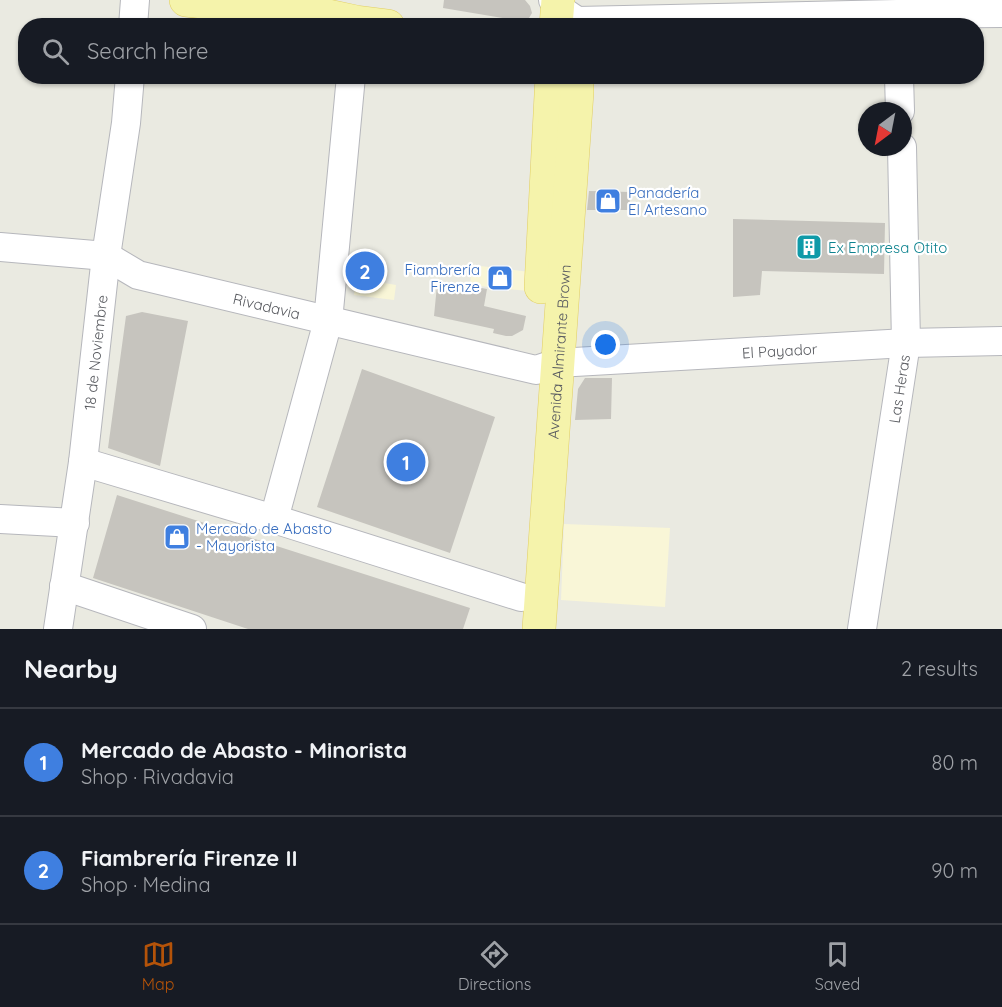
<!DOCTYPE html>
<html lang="en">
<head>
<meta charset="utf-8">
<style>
  body { margin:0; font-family:Quicksand,sans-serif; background:#20242c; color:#f1f3f6 }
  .compass { position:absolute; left:858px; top:102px; width:54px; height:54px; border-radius:50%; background:#171b24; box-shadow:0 2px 4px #0004; rotate:212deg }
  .you { position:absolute; left:606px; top:345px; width:21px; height:21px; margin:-15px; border:4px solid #fff; border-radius:50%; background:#1a73e8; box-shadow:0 0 0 9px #1a73e833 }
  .badge { display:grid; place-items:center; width:39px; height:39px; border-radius:50%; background:#b45309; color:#fff; font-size:20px; font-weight:700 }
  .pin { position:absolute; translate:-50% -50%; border:3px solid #fff; box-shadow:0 2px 6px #0006 }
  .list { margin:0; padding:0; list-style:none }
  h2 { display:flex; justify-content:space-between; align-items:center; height:78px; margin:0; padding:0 24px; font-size:26px }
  h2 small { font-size:20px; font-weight:400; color:#9ea1a6 }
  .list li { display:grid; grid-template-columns:39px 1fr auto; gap:18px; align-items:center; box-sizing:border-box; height:108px; padding:0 24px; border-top:2px solid #363941 }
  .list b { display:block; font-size:22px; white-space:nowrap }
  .list p { margin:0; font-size:20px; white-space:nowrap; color:#9ea1a6 }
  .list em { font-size:20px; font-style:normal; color:#9ea1a6 }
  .icon { flex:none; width:33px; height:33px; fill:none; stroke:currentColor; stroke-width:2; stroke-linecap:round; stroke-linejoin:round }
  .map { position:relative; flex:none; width:1002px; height:629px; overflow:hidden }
  .search { position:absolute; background:#171b24; box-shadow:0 2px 4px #0004; left:18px; right:18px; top:18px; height:66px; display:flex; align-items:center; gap:15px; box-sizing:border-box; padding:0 21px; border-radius:24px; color:#9ea1a6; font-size:22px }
  .sheet { height:294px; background:#171b24 }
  nav { display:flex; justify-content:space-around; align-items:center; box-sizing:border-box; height:84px; border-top:2px solid #363941; background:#171b24; font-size:16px; color:#9ea1a6 }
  nav a { display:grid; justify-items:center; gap:3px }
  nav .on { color:#b45309 }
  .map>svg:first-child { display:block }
  .commercial { fill:#f9f6d7 }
  .building { fill:#c6c4be }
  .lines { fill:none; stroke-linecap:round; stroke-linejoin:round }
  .minor-casing { stroke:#b6b7bc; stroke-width:30 }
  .major-casing { stroke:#e1ce63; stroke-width:34 }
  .minor { stroke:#fff; stroke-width:28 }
  .major { stroke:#f5f3ab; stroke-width:33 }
  .labels { text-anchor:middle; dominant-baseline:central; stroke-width:4.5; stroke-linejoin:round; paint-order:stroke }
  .shop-label { font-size:15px; fill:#366cbe; stroke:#fff; text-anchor:start }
  .culture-label { font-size:15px; fill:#0d838f; stroke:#fff; text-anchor:start }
  .street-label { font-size:15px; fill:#595b60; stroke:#fff }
</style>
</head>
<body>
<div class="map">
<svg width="1002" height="629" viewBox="0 0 1002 629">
  <rect width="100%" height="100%" fill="#eaeae1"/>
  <!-- commercial -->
  <path class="commercial" d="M358,258L374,260L372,281L396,285L394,300L354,295Z
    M472,265L530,272L528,291L470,285Z
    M564,524L670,528L665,607L561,600Z"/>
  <!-- building -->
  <path class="building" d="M444,0H525L530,6L532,13L529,18L525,21H521L443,8Z
    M589,191L630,192V210H587Z
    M733,219L885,223L884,274L762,271L760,295L733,297Z
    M449,282L487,289L484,306L526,316L523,330L512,336H506L493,333L494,329L434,316L437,285Z
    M142,312L188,321L160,466L108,448L126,316Z
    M362,369L495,417L450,553L317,507Z
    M585,378H612L611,419L575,420L578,389Z
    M117,495L470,608L463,629H248L93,578Z"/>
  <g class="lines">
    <!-- minor casing -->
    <g class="minor-casing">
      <g id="minor">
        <path d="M553,0L558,8L577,21L897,14L1002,13"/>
        <path d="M133,26L135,0"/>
        <path d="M899,76L900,111"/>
        <path id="s1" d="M0,247L106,256L138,275L536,370L557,363L906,343L1002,341"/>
        <path d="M83,462L274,519L521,597"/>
        <path d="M0,519L75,523"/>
        <path d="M274,519L328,321L351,76"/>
        <path d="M64,586L192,629"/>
        <path id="s2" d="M58,629L83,462L106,256L126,123L130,76"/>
        <path id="s3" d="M862,629L906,343L902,147"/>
      </g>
    </g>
    <!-- major casing -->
    <g class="major-casing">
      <g id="major">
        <path d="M186,0L328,16L356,22L388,26"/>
        <path d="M556,26L558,0"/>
        <path d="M541,287L552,76"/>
        <path id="s4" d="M539,629L577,92V76"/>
      </g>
    </g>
    <!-- minor -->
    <use href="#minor" class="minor"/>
    <!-- major -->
    <use href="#major" class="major"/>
  </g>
  <!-- icons -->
  <defs>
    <g id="shop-square" transform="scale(1.35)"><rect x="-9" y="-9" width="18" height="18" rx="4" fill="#3f7fe0" stroke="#fff"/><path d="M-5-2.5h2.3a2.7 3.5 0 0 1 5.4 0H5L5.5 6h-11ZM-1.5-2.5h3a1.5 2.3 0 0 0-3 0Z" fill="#fff"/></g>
    <g id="building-square" transform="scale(1.35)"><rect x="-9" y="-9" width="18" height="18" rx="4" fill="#0f9aa8" stroke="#fff"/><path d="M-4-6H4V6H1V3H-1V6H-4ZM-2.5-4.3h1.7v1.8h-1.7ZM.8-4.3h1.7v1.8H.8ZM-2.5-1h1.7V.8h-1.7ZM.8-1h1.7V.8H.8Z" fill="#fff"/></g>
  </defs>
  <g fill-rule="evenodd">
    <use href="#shop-square" x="608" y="201"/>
    <use href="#building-square" x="809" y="247"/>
    <use href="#shop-square" x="500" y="278"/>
    <use href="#shop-square" x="177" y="537"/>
  </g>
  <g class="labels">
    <!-- shop labels -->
    <g class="shop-label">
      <text x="628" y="192">Panadería<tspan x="628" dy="17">El Artesano</tspan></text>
      <text x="480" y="269" text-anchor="end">Fiambrería<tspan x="480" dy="17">Firenze</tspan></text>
      <text x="196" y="528">Mercado de Abasto<tspan x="196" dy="17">- Mayorista</tspan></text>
    </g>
    <!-- culture labels -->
    <g class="culture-label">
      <text x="828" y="247">Ex Empresa Otito</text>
    </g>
    <!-- street labels -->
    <g class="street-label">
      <text stroke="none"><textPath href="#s1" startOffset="276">Rivadavia</textPath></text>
      <text stroke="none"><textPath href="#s1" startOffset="798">El Payador</textPath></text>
      <text stroke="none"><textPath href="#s2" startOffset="279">18 de Noviembre</textPath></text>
      <text stroke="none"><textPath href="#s4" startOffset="278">Avenida Almirante Brown</textPath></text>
      <text stroke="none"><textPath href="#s3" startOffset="243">Las Heras</textPath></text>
    </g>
  </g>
</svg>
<svg class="compass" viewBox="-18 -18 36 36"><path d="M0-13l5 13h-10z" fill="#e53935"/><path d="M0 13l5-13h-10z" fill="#9ea1a6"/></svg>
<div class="you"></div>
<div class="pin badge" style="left:406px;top:462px;background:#3f7fe0">1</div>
<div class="pin badge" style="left:365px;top:271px;background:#3f7fe0">2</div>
<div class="search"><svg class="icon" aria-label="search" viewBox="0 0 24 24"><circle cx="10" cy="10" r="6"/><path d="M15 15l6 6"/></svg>Search here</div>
</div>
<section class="sheet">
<h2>Nearby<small>2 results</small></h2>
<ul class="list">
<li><span class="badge" style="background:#3f7fe0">1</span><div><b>Mercado de Abasto - Minorista</b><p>Shop · Rivadavia</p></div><em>80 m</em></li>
<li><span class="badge" style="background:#3f7fe0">2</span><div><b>Fiambrería Firenze II</b><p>Shop · Medina</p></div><em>90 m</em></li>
</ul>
</section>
<nav>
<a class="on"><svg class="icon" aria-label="map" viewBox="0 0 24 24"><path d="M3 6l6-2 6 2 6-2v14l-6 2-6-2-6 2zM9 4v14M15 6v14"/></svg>Map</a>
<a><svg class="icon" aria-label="directions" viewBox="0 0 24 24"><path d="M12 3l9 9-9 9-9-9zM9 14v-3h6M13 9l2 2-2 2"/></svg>Directions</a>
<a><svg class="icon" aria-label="saved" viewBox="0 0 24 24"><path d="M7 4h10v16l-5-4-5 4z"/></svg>Saved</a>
</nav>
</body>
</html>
